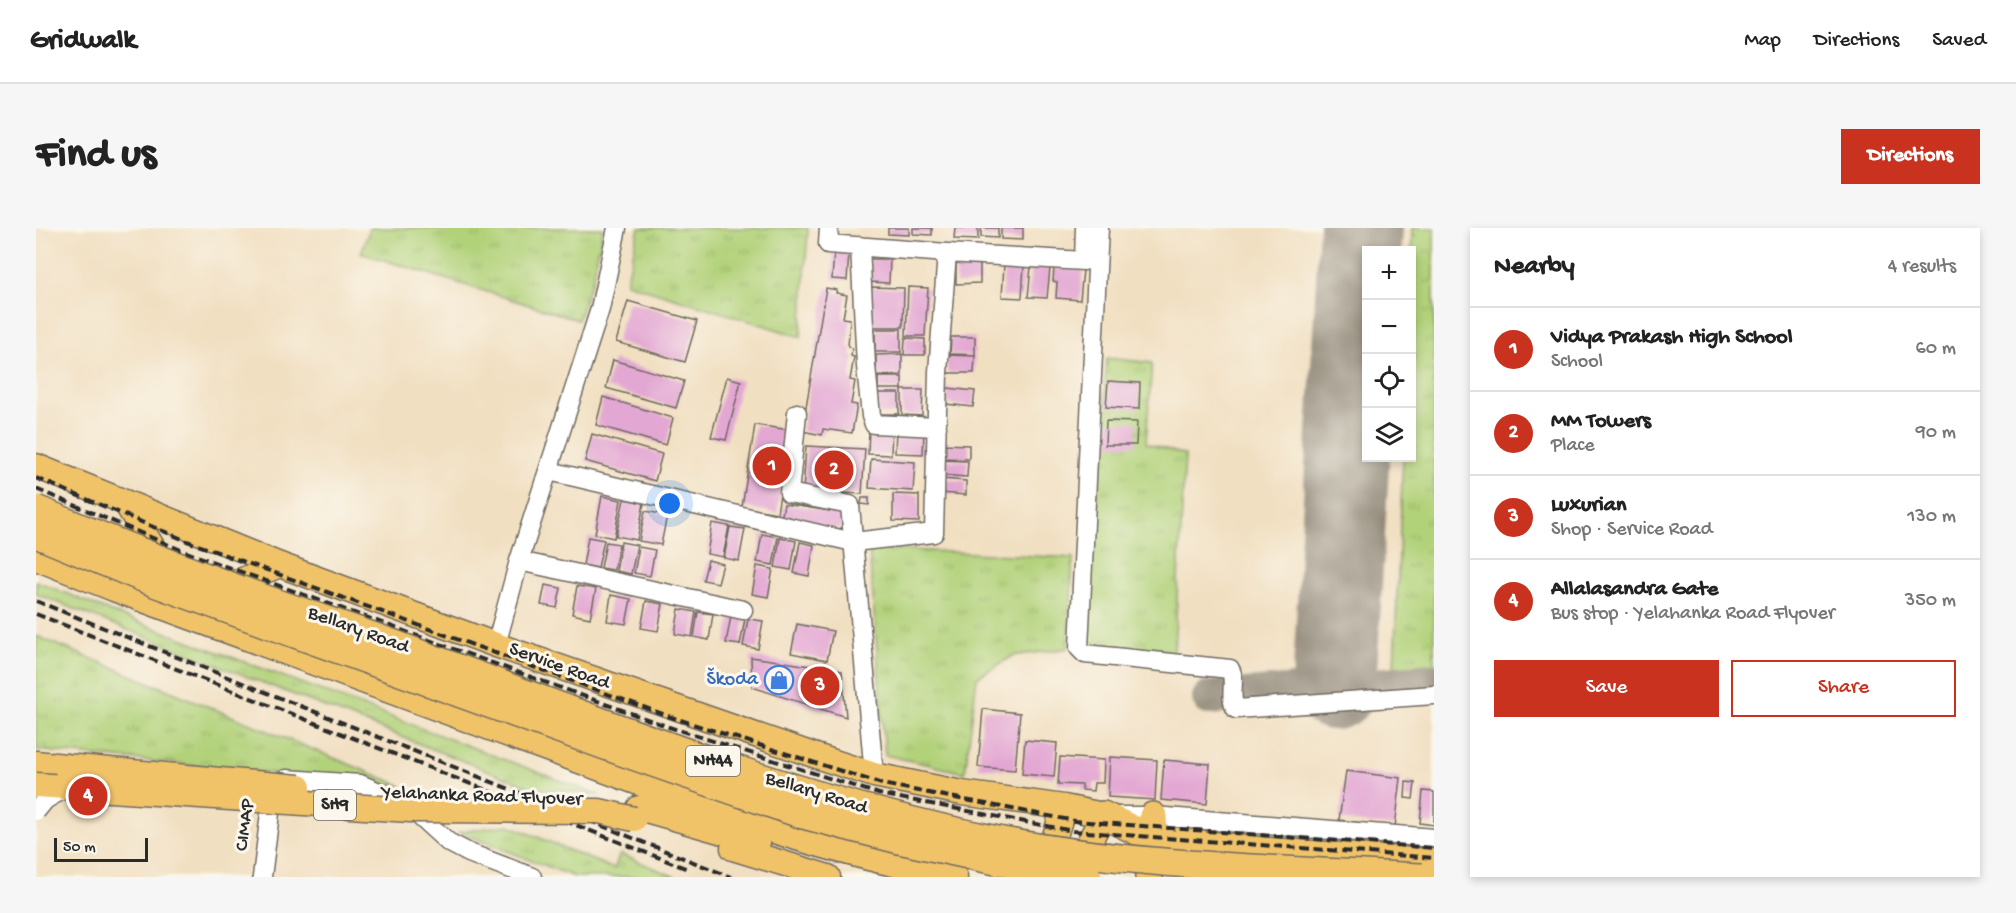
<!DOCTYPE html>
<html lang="en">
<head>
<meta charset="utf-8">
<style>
  body { margin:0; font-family:"Gochi Hand",sans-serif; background:#f6f6f6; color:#222 }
  .controls { position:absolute; right:18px; top:18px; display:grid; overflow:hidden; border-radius:0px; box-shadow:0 3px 9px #0003 }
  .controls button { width:54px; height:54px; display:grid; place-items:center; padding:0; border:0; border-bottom:2px solid #e0e0e0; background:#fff; color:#222; font:30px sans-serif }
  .scale { position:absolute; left:18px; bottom:15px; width:94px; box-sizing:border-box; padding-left:6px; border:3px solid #2b2b2b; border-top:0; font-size:16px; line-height:21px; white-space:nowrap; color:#2b2b2b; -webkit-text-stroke:4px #fbf7ec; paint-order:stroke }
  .you { position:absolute; left:634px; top:276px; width:21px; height:21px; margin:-15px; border:4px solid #fff; border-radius:50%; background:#1a73e8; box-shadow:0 0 0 9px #1a73e833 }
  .badge { display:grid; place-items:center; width:39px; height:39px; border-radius:50%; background:#c8321e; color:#fff; font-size:20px; font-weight:700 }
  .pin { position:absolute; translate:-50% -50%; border:3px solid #fff; box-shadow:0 2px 6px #0006 }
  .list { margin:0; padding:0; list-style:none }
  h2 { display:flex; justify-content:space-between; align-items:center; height:78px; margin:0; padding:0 24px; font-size:26px }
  h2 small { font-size:20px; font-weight:400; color:#767676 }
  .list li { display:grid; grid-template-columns:39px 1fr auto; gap:18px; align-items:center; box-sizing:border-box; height:84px; padding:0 24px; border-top:2px solid #e0e0e0 }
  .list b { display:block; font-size:22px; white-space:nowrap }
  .list p { margin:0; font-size:20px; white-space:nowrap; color:#767676 }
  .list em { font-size:20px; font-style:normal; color:#767676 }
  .actions { display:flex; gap:12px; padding:18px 24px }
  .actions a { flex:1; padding:14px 0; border:2px solid #c8321e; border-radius:0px; text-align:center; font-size:21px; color:#c8321e }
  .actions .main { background:#c8321e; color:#fff }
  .icon { flex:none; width:33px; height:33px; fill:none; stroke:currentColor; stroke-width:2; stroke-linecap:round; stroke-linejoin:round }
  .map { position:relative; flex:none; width:1398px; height:649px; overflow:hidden; border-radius:0px }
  header { display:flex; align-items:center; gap:36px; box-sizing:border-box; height:84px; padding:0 30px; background:#fff; border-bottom:2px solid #e0e0e0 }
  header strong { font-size:28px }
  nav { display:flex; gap:33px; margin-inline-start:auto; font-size:21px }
  .intro { display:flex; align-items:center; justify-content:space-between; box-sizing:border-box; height:144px; padding:0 36px }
  h1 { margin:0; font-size:42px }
  .button { padding:15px 27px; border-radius:0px; background:#c8321e; color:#fff; font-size:21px; font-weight:700 }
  main { display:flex; gap:36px; padding:0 36px }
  aside { flex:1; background:#fff; border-radius:0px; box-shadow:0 3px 9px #0003 }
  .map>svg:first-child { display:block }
  .grass { fill:url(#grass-tufts); stroke:#6e7e52; stroke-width:1.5 }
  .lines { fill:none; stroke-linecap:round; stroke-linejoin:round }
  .taxiway { stroke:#8e8576; stroke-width:34 }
  .runway { stroke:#8e8576; stroke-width:84 }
  .building { fill:#e3a7d3 }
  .minor-casing { stroke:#706a60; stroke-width:21 }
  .major-casing { stroke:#706a60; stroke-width:27 }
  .highway-casing { stroke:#706a60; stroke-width:30 }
  .minor { stroke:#fff; stroke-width:18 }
  .major { stroke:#f1c369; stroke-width:24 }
  .highway { stroke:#f1c369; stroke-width:27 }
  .rail { stroke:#2b2b2b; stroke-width:4; stroke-dasharray:9 4.5; stroke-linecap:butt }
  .minor-bridge-casing { stroke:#706a60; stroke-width:21; stroke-linecap:butt }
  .major-bridge-casing { stroke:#706a60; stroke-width:27; stroke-linecap:butt }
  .highway-bridge-casing { stroke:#706a60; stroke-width:30; stroke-linecap:butt }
  .minor-bridge { stroke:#fff; stroke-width:18 }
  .major-bridge { stroke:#f1c369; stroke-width:24 }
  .highway-bridge { stroke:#f1c369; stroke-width:27 }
  .labels { text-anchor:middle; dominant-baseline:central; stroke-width:6; stroke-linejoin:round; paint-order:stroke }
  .shield { fill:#fbf7ec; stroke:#696865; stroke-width:1.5 }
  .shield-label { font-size:18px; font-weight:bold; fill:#2b2b2b }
  .street-label { font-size:20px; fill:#2b2b2b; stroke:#fbf7ec }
  .shop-label { font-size:20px; fill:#366cbe; stroke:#fbf7ec; text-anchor:end }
</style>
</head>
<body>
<header>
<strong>Gridwalk</strong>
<nav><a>Map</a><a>Directions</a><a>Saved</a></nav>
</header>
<div class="intro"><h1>Find us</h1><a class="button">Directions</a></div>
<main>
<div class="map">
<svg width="1398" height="649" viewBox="0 0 1398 649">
  <defs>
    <pattern id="grass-tufts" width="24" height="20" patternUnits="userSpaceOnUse" patternTransform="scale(1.5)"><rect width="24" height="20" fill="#b2d27a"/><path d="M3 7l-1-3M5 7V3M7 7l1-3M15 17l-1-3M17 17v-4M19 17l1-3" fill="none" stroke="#99b46a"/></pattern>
  </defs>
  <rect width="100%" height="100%" fill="#fbf7ec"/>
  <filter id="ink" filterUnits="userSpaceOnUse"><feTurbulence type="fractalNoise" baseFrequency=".0167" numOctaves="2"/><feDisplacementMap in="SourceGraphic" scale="12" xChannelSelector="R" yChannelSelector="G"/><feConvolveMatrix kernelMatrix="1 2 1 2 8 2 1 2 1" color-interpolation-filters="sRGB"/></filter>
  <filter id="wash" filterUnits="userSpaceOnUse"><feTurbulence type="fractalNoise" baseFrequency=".008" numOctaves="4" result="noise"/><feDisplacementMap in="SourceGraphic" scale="24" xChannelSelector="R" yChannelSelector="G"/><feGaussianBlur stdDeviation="1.35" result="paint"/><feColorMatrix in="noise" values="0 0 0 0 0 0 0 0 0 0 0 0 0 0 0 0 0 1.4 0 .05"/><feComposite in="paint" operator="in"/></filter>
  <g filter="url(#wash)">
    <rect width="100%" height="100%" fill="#f1dfc1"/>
    <!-- grass -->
    <path class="grass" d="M334,0H567L557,49L542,92L325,25Z
      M603,0H772L765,109L590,55Z
      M1376,0H1398V439L1358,440L1367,230H1376Z
      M1071,130L1116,135L1110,215L1149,227L1138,424L1049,415Z
      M833,320L1037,330L1032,420L977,428L941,449L929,545L849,527Z
      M0,353L78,385L563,567L496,560L0,366Z
      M0,408L366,558L0,522Z
      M473,597L578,641L584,626L640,649H539L422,604Z"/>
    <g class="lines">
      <!-- taxiway -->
      <path class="taxiway" d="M1173,470L1398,452"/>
      <!-- runway -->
      <path class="runway" d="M1298,460L1325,0"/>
    </g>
    <g id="blocks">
      <!-- building -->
      <path class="building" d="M852,0H873V7L852,6Z
        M877,0H896V7L877,6Z
        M919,0H942V12L918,11Z
        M945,0H962V10L945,9Z
        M965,0H987V12L965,11Z
        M798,24L813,25L811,52L796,51Z
        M944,30V55L920,56V31Z
        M834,31H854L853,55L833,54Z
        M968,36H988L986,70L966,69Z
        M995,39L1014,40L1011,70L992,69Z
        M1018,40L1047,42L1044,72L1020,70L1021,54L1017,53Z
        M834,59L868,60L867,99H836Z
        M872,59L892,60L889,108H870Z
        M790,60L801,62L800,65L811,67L807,90L814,91L812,119L816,120L815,128L818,129L814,152L819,153L815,176L821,177L816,205L787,201L786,207L766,203Z
        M592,73L661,93L649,134L580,114Z
        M839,101H865V124H839Z
        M915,109H939V127L914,126Z
        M869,110L889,111V127H868Z
        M866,126V147L840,148V127Z
        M911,127L939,128L938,145H911Z
        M577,132L648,153L640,180L570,160Z
        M691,149L705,153L690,212L675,209Z
        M842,149H866V161H842Z
        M1072,153L1104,155L1103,181L1070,179Z
        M911,160L939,163L937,179L910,176Z
        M866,162H887L886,188L866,187Z
        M842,165H863V186H841Z
        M567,169L637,190L630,217L560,197Z
        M1070,193L1101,194L1100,217H1069Z
        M719,197L754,202L741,285L706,279Z
        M833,201H856L855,227L832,226Z
        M860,201L888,202L887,226L859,225Z
        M556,206L626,226L619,253L549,233Z
        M905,216L933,217V231L905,230Z
        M770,218L829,221L826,266L767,263Z
        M835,231L879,234L877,263L833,260Z
        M905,232L932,233L931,249L904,247Z
        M906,251L930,253V267L905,265Z
        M857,266L883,267V294L857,293Z
        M566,268L585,272L578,310L559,306Z
        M826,270H833V277L825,276Z
        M588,271L608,275L601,312L580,308Z
        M748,276L808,285L805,301L745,292Z
        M609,283L631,287L625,317L603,313Z
        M676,295L693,298L687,329L671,326Z
        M694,299L709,301L703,333L688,330Z
        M726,306L742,309L737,337L721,334Z
        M552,309L568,312L562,340L547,337Z
        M744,310L760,313L755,342L739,339Z
        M570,314L583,316L578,342L565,340Z
        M585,314L601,317L595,346L580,343Z
        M764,314L778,317L773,348L758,345Z
        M603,319L619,322L614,348L598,345Z
        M672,332L687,336L682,355L667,352Z
        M721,338L737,341L732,369L716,366Z
        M509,357L525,360L521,380L505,377Z
        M541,358L560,361L554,390L536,386Z
        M575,367L595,371L590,396L571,393Z
        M610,373L627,376L622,403L605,400Z
        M643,381L660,384L656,409L639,406Z
        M662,384L677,386L673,412L658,409Z
        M695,388L709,391L704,417L690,415Z
        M712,391L727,393L722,421L707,418Z
        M761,396L797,403L791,432L755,425Z
        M715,429L806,443L810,489L716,459Z
        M947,481L984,485L979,542L942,539Z
        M989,512L1021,515L1018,549L986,546Z
        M1024,529L1068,532L1067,555H1058L1057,563L1046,562V557L1022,556Z
        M1074,529L1121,532L1119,572L1072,569Z
        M1128,532L1174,536L1171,576L1125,572Z
        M1310,543L1365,550L1359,599L1303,592Z
        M1370,554L1379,555L1377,571L1369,570Z
        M1387,563L1398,564V597L1384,595Z"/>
    </g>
  </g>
  <g filter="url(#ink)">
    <use href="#blocks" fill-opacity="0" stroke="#706a60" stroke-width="1.5"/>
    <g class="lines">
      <!-- minor casing -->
      <g class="minor-casing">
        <path id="minor" d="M793,0L792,16L911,25L1048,33L1049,0
          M1063,0L1043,420L1049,426L1194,441C1201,453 1192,470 1200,481L1398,467
          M824,18L830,138L835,188L838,196L901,199
          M761,185L753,265L814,277L838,547
          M513,243L817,314L898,305L902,144L911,25
          M483,333L707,382
          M460,417L483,333L564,81L581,0
          M250,551L324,556L369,575L412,614L433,625L496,649
          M1077,588H1117L1398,610
          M226,649L237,561"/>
      </g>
      <!-- major casing -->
      <g class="major-casing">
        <path id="major" d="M0,238L244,337L460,417L783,529L838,547L926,565L1028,579L1067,587L1040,640
          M91,277L130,341
          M0,330L78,361L695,589C769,614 843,635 919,649
          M189,370L196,356L244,337
          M0,535L29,538
          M603,580L722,614
          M697,620L792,649
          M1005,638L1018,611L1028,579"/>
      </g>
      <!-- highway casing -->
      <g class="highway-casing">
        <path id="highway" d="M1067,587L1118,611L1226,623L1398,635
          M1113,649L1118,611L1117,588"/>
      </g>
      <!-- minor -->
      <use href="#minor" class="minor"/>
      <!-- major -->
      <use href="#major" class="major"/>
      <!-- highway -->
      <use href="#highway" class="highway"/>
      <!-- rail -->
      <path class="rail" d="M0,250L151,313L635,489L846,556L1039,593L1398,620
        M0,261L150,324L633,499L843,566L1037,603L1398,630
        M0,373L695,649
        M0,386L652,641"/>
      <!-- minor-bridge casing -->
      <g class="minor-bridge-casing">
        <path id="minor-bridge" d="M0,583L9,572L30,560"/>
      </g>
      <!-- major-bridge casing -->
      <g class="major-bridge-casing">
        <path id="major-bridge" d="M29,538L263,559
          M0,557L374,582L563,583L598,591"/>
      </g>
      <!-- highway-bridge casing -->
      <g class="highway-bridge-casing">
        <path id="highway-bridge" d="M0,281C71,311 143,339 216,366C271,386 326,403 380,424C572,496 765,574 967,613C1105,639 1247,641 1386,649
          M0,306L121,356L597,528L767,587L863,612L969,635L1052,649"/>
      </g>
      <!-- minor-bridge -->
      <use href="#minor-bridge" class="minor-bridge"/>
      <!-- major-bridge -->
      <use href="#major-bridge" class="major-bridge"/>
      <!-- highway-bridge -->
      <use href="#highway-bridge" class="highway-bridge"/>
    </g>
  </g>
  <!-- icons -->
  <defs>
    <g id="shop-ring" transform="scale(1.5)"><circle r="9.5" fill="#fbf7ec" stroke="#3f7fe0" stroke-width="1.5"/><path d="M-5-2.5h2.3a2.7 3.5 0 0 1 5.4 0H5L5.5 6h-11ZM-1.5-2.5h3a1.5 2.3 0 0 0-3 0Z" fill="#3f7fe0"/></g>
  </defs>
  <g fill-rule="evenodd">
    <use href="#shop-ring" x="743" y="452"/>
  </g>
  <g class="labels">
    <!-- shield labels -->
    <g class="shield">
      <rect x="650" y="518" width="54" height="30" rx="4.5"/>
      <rect x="278" y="562" width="42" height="30" rx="4.5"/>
    </g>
    <g class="shield-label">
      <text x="677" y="533">NH44</text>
      <text x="299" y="577">SH9</text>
    </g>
    <!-- street labels -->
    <g class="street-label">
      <text transform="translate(322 403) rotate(20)">Bellary Road</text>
      <text transform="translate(523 439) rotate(20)">Service Road</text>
      <text transform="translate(780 566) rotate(17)">Bellary Road</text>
      <text transform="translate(446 569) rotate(2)">Yelahanka Road Flyover</text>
      <text transform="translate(210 597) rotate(-83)">CIMAP</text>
    </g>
    <!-- shop labels -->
    <g class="shop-label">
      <text x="722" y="452">Škoda</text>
    </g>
  </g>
</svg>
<div class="controls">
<button>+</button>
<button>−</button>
<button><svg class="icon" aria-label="locate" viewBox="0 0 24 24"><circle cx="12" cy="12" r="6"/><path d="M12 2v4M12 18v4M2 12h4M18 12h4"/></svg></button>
<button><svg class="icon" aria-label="layers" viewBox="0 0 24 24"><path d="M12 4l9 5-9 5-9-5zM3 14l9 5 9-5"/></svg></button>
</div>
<div class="scale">50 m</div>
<div class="you"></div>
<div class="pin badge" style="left:736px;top:238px">1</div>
<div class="pin badge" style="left:798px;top:242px">2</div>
<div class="pin badge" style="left:784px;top:458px">3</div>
<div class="pin badge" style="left:52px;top:568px">4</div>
</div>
<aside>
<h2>Nearby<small>4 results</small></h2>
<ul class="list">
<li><span class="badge">1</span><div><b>Vidya Prakash High School</b><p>School</p></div><em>60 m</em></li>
<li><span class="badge">2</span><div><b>MM Towers</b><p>Place</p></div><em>90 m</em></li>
<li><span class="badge">3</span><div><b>Luxurian</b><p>Shop · Service Road</p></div><em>130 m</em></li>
<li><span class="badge">4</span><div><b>Allalasandra Gate</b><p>Bus stop · Yelahanka Road Flyover</p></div><em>350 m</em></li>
</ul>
<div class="actions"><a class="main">Save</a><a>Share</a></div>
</aside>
</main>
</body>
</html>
